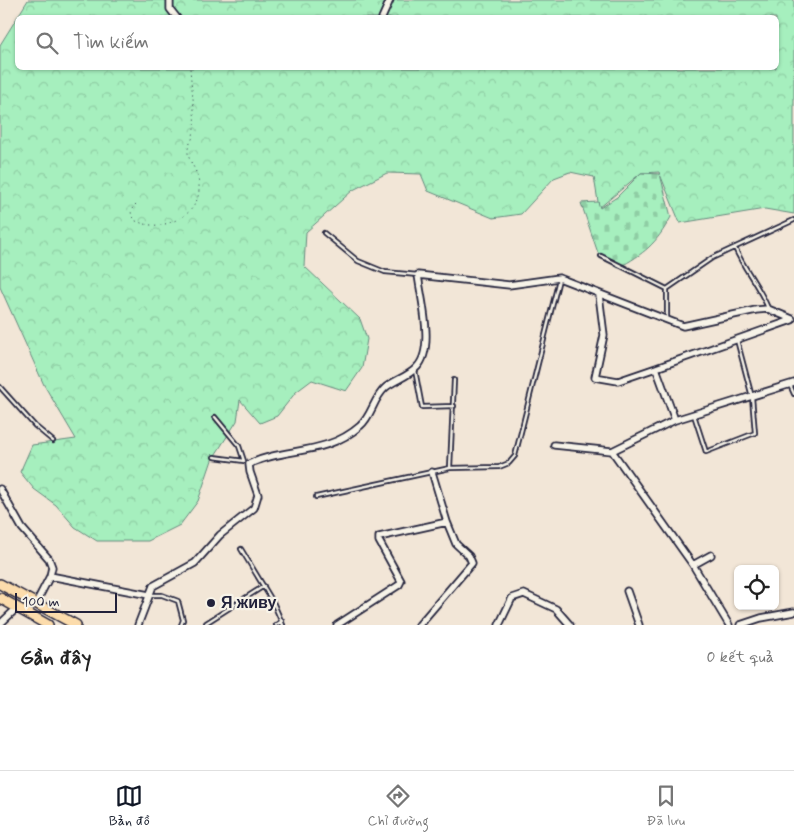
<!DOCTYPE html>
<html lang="vi">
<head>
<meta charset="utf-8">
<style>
  body { margin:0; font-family:Mynerve,sans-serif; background:#f6f6f6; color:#222 }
  .controls { position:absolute; right:15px; bottom:15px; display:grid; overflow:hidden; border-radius:8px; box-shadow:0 1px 4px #0004 }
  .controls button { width:45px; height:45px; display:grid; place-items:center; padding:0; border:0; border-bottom:1px solid #e0e0e0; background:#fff; color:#222; font:25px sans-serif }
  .scale { position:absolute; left:15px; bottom:12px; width:102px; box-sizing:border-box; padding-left:5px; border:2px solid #22223b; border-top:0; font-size:14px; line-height:18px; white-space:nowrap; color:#22223b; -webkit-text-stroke:4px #f7f3e8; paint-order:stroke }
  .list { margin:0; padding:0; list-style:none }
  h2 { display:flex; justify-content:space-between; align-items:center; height:65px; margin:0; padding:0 20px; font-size:21px }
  h2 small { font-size:16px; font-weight:400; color:#767676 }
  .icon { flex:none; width:28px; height:28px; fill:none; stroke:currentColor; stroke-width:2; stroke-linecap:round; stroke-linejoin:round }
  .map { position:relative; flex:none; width:794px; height:625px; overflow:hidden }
  .search { position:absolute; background:#fff; box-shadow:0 1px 4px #0004; left:15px; right:15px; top:15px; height:55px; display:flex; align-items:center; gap:12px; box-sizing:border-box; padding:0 18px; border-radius:8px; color:#767676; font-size:19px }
  .sheet { height:145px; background:#fff }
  nav { display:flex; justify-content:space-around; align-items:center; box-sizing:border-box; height:70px; border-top:1px solid #e0e0e0; background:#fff; font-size:14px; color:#767676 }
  nav a { display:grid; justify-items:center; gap:2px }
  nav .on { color:#111827 }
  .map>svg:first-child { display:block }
  .forest { fill:url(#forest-crowns); stroke:#64887c; fill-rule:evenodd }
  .cemetery { fill:url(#cemetery-stones); stroke:#64887c }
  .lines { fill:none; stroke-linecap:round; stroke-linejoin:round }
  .service-casing { stroke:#22223b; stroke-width:6 }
  .minor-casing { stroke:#22223b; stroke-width:9 }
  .primary-casing { stroke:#22223b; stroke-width:12 }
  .path { stroke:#22223b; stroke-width:1; stroke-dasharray:1 4; stroke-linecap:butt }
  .service { stroke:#f7f3e8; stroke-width:2.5 }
  .minor { stroke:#f7f3e8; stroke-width:5.5 }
  .primary { stroke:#fcdcac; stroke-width:9 }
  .poi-dot { fill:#22223b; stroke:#f7f3e8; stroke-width:2 }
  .labels { text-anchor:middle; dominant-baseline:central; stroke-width:4.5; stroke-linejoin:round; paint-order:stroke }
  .poi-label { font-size:16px; font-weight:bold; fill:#22223b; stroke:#f7f3e8; text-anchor:start }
</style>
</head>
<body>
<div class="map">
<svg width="794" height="625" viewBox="0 0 794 625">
  <defs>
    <pattern id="forest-crowns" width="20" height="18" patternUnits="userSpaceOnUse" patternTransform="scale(1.25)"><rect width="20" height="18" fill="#a6efbe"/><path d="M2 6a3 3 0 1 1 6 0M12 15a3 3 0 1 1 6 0" fill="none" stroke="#8fcda4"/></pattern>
    <pattern id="cemetery-stones" width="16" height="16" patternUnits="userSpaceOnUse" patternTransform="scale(1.25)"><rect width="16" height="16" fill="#a6efbe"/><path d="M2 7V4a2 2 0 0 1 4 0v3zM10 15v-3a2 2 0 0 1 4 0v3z" fill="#8fcda4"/></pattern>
  </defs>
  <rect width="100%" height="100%" fill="#f2e6d7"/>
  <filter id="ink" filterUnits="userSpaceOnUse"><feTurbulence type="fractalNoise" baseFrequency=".02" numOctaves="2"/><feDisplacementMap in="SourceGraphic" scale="10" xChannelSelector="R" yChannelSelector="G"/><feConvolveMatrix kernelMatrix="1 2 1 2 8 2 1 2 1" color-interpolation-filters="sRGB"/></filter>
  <g filter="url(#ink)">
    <!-- forest -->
    <path class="forest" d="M28,0H794V214L765,209L680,223L659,172L641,173L599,208L594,177L570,172L554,178L521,214L493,218L428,191L421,174L387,173L353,190L306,232L304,266L360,319L367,339L362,368L346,391L312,380L296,392L277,416L260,423L240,400L237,421L212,460L198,501L180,525L148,541H97L75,527L56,505L34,489L20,472L32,445L76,439L44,385L0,287V45ZM18,18H776V68H18Z"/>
    <!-- cemetery -->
    <path class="cemetery" d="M641,173L660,174L671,217C656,244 645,253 618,268L598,253L581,203L598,202L600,208L617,197Z"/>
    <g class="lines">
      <!-- service casing -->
      <g class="service-casing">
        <path id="service" d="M324,233L358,261L385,272L418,275
          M735,248C744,269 759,286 768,308
          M601,256L667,289L712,258L794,220
          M667,318V289
          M415,370L422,407L454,406
          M790,385L794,394
          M0,387L35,426L53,441
          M694,415L706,452L755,433L752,397L737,340
          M215,417L239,446L244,461
          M214,457L244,461
          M450,468L454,380
          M316,497L450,468L499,467L509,463L515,456L559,279
          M241,549L273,602L283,625
          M150,595H162L178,601L183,620L181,625
          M206,625V623L264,586
          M276,625L282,621"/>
      </g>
      <!-- minor casing -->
      <g class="minor-casing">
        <path id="minor" d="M170,0V9L177,18
          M382,18L390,0
          M599,295L604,335L595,377L618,381L656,368
          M675,420L794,383
          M554,445L612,451
          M432,472L447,522
          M0,489L22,528L49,559L52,567L50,576L36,603
          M693,565L711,555
          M50,576L149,595
          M627,591L639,625
          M0,624L17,608
          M138,625L153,586L195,563L220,535L254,508L258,495L250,472L249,464C285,447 326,456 360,426C372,416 373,399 385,388C394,380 408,377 417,367C435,349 421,299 418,275L509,285L559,278L683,326L756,310L768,309L792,319
          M337,625L399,585L401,581L379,541V537L447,522L456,544L469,556L472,563L419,625
          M499,625L512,598L524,594L556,609L570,625
          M729,625L693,565L612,451L675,420L656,368L792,320
          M740,625L761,618L794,612"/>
      </g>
      <!-- primary casing -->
      <g class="primary-casing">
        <path id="primary" d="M0,584L76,625
          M0,598L48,625"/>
      </g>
      <!-- path -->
      <path class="path" d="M136,204C130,210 130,213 134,220C146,226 159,227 171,222C193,215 204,197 197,175C195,167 187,159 188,150C188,145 192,141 193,136C197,117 191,87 190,68"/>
      <!-- service -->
      <use href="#service" class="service"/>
      <!-- minor -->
      <use href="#minor" class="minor"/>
      <!-- primary -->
      <use href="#primary" class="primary"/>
    </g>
  </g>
  <!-- markers -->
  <circle class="poi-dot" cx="211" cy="603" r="5"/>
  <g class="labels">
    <!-- poi labels -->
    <g class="poi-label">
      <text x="221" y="603">Я живу</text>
    </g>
  </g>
</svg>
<div class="controls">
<button><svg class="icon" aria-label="locate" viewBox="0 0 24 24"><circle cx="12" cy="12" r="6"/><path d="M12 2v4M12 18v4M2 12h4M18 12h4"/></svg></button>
</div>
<div class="scale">100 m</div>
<div class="search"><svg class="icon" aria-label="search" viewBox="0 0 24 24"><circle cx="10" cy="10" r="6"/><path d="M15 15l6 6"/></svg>Tìm kiếm</div>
</div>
<section class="sheet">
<h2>Gần đây<small>0 kết quả</small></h2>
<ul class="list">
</ul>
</section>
<nav>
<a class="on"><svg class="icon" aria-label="map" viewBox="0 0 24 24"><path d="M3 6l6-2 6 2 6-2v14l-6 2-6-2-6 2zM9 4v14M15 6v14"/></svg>Bản đồ</a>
<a><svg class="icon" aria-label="directions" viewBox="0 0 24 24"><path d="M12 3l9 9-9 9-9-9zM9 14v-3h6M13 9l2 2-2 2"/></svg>Chỉ đường</a>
<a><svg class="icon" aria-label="saved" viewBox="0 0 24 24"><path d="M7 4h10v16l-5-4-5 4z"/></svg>Đã lưu</a>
</nav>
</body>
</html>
